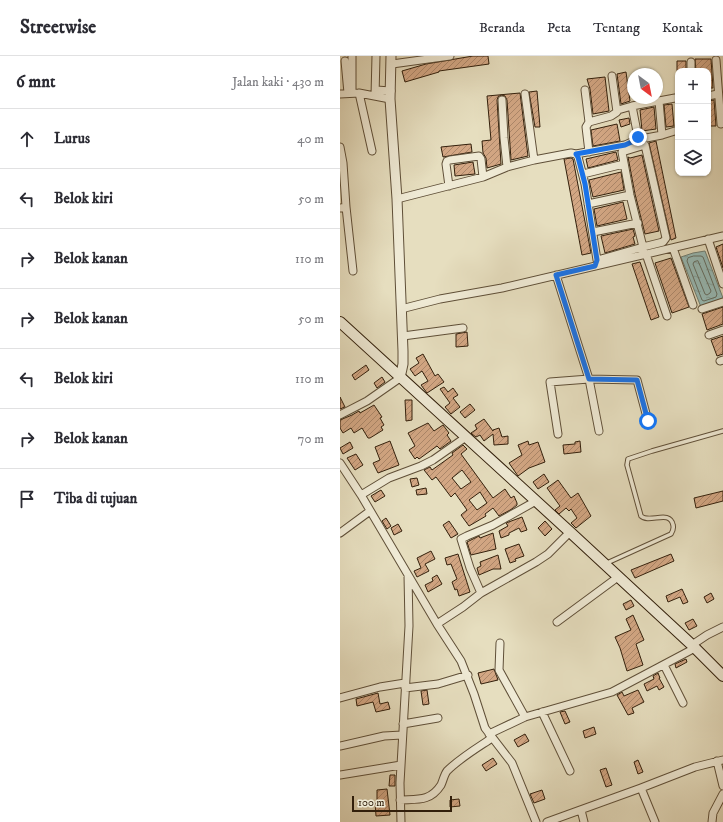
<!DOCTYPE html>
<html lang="id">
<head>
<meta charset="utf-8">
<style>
  body { margin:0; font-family:"IM FELL DW Pica",serif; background:#f7f7f7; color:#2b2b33 }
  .controls { position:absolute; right:12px; top:12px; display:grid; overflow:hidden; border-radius:8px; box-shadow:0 1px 3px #0004 }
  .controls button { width:36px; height:36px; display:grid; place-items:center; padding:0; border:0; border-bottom:1px solid #e1e1e2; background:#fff; color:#2b2b33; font:20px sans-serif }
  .compass { position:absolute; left:287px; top:12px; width:36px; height:36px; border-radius:50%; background:#fff; box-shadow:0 1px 3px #0004; rotate:148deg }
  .scale { position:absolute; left:12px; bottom:10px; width:100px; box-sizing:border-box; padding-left:4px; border:2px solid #321f0b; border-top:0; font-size:11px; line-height:14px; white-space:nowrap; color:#321f0b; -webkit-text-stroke:3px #efead5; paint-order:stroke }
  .stop { position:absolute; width:12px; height:12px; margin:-9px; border:3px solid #1a73e8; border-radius:50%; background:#fff }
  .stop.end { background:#1a73e8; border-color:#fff; box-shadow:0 1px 4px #0008 }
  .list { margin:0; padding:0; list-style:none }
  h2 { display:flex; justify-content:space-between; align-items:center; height:52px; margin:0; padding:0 16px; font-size:17px }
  h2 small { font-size:13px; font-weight:400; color:#7c7c81 }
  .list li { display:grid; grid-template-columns:26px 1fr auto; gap:12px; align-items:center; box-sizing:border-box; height:60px; padding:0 16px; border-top:1px solid #e1e1e2 }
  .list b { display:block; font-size:15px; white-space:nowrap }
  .list em { font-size:13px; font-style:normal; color:#7c7c81 }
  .icon { flex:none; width:22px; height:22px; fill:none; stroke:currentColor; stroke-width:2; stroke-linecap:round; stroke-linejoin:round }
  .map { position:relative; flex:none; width:383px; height:766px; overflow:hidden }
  header { display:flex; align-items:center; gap:24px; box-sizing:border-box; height:56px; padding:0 20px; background:#fff; border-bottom:1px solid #e1e1e2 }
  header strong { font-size:19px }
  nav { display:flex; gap:22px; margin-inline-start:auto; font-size:14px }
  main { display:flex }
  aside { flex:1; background:#fff }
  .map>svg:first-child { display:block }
  .water { fill:url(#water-ripples); stroke:#6f7d72 }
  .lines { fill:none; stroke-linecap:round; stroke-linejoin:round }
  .shore { stroke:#646d61; stroke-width:1 }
  .building { fill:url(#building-hatch); stroke:#321f0b; fill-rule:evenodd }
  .service-casing { stroke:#5f4f38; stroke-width:5.5 }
  .minor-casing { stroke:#5f4f38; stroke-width:9 }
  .tertiary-casing { stroke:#5f4f38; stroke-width:11 }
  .secondary-casing { stroke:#321f0b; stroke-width:12 }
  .service { stroke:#efead5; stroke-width:3.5 }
  .minor { stroke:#efead5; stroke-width:7 }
  .tertiary { stroke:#efead5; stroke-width:9 }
  .secondary { stroke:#efead5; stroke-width:10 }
  .route { stroke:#1a73e8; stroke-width:5 }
</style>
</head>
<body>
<header>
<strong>Streetwise</strong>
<nav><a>Beranda</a><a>Peta</a><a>Tentang</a><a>Kontak</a></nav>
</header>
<main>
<aside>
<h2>6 mnt<small>Jalan kaki · 430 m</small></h2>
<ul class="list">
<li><svg class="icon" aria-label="ahead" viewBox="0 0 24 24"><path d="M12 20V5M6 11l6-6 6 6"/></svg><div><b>Lurus</b></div><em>40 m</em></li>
<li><svg class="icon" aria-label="left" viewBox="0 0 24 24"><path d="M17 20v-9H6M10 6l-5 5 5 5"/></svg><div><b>Belok kiri</b></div><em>50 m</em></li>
<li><svg class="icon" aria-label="right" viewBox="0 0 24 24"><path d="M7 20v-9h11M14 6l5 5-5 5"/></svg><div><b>Belok kanan</b></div><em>110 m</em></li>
<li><svg class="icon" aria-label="right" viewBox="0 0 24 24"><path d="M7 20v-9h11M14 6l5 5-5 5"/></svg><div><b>Belok kanan</b></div><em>50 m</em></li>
<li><svg class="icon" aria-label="left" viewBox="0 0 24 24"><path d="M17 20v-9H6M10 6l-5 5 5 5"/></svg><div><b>Belok kiri</b></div><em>110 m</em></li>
<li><svg class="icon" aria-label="right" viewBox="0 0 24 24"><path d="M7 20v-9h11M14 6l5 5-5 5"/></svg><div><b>Belok kanan</b></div><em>70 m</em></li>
<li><svg class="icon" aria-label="arrive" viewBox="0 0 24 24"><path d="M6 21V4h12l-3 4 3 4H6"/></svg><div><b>Tiba di tujuan</b></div></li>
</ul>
</aside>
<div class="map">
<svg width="383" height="766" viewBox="0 0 383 766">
  <defs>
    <pattern id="water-ripples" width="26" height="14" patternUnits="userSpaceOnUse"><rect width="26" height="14" fill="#97bbb7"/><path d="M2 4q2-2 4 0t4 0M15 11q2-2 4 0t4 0" fill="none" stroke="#83a09c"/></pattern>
    <pattern id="building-hatch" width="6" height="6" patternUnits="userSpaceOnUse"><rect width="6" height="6" fill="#d3a784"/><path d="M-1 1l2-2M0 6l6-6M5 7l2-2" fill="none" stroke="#ac876a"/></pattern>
  </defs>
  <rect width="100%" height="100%" fill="#e6debf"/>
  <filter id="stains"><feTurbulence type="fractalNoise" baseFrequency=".005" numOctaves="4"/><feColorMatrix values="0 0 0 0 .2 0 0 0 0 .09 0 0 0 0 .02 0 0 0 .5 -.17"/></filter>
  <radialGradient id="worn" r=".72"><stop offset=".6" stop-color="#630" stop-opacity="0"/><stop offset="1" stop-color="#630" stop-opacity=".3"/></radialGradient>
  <!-- water -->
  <path class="water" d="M365,195L383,242L361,251L341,201L353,197Z"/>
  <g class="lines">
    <!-- shore -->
    <path class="shore" d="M354,200H361L363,201L377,238L376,241L364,245L362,244L347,205L348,202Z
      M358,205L371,235L370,237L367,239L365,238L353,208L354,206Z"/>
  </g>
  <!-- building -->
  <path class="building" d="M133,0H148L149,8L99,15V16L65,26L62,15L86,8Z
    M355,3H371L373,32H368V15H356Z
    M337,5H346V15H337Z
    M286,16L290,45L281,48L277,18Z
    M265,21L269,55L253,58L250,33L247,23Z
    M197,35L200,71H195L189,36Z
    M180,37L188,100L171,104L167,44L165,40L161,39L158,41L157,44L161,108L147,112L146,102L143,97L142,85L151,84L147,40Z
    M374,44L376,70H368V45Z
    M332,48L334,70L326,71L324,49Z
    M314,51L316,73L302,75L300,54Z
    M289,62L290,68L281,71L279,64Z
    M277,68L280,85L253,90L251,74Z
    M316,85L336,182L331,184L309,87Z
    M131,88L132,96L103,101L101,91Z
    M276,96L278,104L248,112L246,103Z
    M302,99L319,175L305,178L295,138L288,101L290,102Z
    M231,102L233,103L251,197L242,199L224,103Z
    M133,106L135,118L115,120L114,109Z
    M281,116L284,134L253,141L249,124Z
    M283,146L287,163L257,170L254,153Z
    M293,173L295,180L293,181L295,188L265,197L261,180Z
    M383,188V212L376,191Z
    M331,202L349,251L332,257L315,207Z
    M300,206L319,261L311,264L292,208Z
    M383,251V268L367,274L362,258Z
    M127,276L128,290L116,291V278Z
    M383,280V298L377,300L371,284Z
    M83,298L95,320L98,318L104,326L87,337L81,329L88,325L82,315L75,320L70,313L79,307L76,302Z
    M26,309L29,314L15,324L12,319Z
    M42,321L45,326L37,332L34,327Z
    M104,331L108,336L113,332L118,339L113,342L120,351L111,358L105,351L110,347L100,333Z
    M0,341L5,351L0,353Z
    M65,344H72V364L66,365Z
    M130,348L135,354L125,362L120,356Z
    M34,349L42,361L40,362L44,369L41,371L43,374L30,382H28L22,372L14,377L11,372L3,377L0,372V364L12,359L19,355L20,357Z
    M144,363L153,375V374L159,372L162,381L168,380V388L154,389L153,378L144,385L140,379L136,381L132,378L131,377L137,373L135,369Z
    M88,367L94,375L103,369L109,377L107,379L111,385L100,393L97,390L79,403L77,401L75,403L69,394L75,390L68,377Z
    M50,385L59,409L38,417L33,407L40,404L35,391Z
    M188,385L189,389L198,386L205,406L189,412L178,420L169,407L182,399L178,389Z
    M240,385L241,396L224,398L223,389L235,388V386Z
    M10,386L13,392L3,398L0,392Z
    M123,389L127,393L121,398L153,442L165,433L171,442L174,440L177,447V449L172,453L159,460L153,452L145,458L146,460L129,470L121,459L127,454L115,437L111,441L96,421L92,424L84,414L90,411L92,414L113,399L112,397ZM122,414L131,426L121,433L112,422ZM140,436L147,447L137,454L129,444Z
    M16,398L23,409L15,414L7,402Z
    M204,418L209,426L198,433L193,426Z
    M77,422L79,429L72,431L70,423Z
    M218,424L231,442L238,437L251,460L236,472L231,467L237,462L231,453L229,455L226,452L219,458L215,454L220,450L207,432Z
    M86,432L87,438L77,439L76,434Z
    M41,434L45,440L35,446L31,440Z
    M383,435V445L356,452L354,442Z
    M182,461L187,474L181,476L179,472L169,477V479L161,482L159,475L168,470L166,467Z
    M46,462L51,470L47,473L42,465Z
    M109,465L118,478L111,482L103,469Z
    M205,465L212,473L205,480L198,472Z
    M58,468L62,475L54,479L51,472Z
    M153,477L156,493L131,499L127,486L139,480L140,482Z
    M179,488L184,500L175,503L176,505L170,507L165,493Z
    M91,495L95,503L85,508L89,515L77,521L74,515L81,512L77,502Z
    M118,498L130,536L119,540L117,533L115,534L112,526L117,523L111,508L107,509L105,502Z
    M331,498L334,505L295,522L291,514Z
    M158,499L161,513H153L139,519L137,512L141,510L140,506Z
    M97,519L102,528L88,536L85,529L93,525L92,522Z
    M342,533L348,546L343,548L340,541L328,546L326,540Z
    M371,537L374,543L367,547L364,541Z
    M291,544L294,550L286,554L283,548Z
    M293,559L304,584L296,588L303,609L287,615L280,592L275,581L291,574L286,563Z
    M353,563L357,570L349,574L345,567Z
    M346,603L347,606L336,612L335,608Z
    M154,613L158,624L141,628L138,617Z
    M318,617L320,622H319L324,631L319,634L317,630L307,635L304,628L314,623L313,620Z
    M87,634L89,648L83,649L81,635Z
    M298,634L304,646L292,652L294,657L288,659L277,639L282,636L284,640Z
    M38,637L40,648L48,646L50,653L36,656L33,646L17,650L16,643Z
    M225,655L230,666L225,668L220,656Z
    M254,671L256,678L245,682L243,675Z
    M185,678L189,685L178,691L174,684Z
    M153,702L157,708L146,715L142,709Z
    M298,704L303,716L298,718L294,706Z
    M266,712L272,729L266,731L260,714Z
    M50,719H55V730H49Z
    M47,733L50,759L36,760L35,746H37V734Z
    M202,734L205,743L194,747L190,738Z
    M119,743L120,750L110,751V744Z"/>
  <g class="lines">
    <!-- service casing -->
    <g class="service-casing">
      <path id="service" d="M267,507L331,478C333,475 334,473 333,469C330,453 309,468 301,460L287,409L288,403L312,395L383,375"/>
    </g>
    <!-- minor casing -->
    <g class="minor-casing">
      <path id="minor" d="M12,0V36
        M376,4L381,68
        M5,5L8,37
        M351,6V15
        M52,8L110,0
        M36,34L51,35
        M245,34L249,66
        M19,37L32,95
        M0,38L19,37L50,43
        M185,38L194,104
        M35,40L36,0
        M368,40L378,38
        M162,44L164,82L167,111
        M292,50L298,81L301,83L322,79L319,45
        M278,54L292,50L335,42
        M322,79L338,74
        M0,91L3,107L6,151L0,152
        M249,96L246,71L249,66L271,60L277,56L272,20
        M236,98L285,89L296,84L298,81
        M243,118L284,108
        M109,130L106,108L107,105L110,104L139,100L141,103L143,121
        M57,143L143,121L167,111L194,104L231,97L236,98L238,101L245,128L257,204L261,203L303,191L290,139L282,96L305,89L326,182L323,186L303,191L304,199
        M248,148L290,139
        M6,151L13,215
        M253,176L298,167
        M368,183L383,228
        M333,192L353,249
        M306,198L327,260
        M216,219L249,323L210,326L218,378
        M61,253L100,243L162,232L383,180
        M362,253L383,246
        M369,279L383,274
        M63,280L123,272
        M380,305L383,304
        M0,359L27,345L60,322
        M259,375L249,323L297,324L308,365
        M0,407L21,439L97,568L121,605L134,638L145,672L172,707L196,766
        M21,439L49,422L81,410L93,404L126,381
        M0,477L30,455
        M141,537L130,512L121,483L127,480L153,469L196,445
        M217,566L278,521
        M97,568L123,551L141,537L196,506L208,498L230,476
        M160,587L159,614L185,661
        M352,589L367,579L383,571
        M324,609L343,647
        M65,632L98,628L128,619
        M0,642L40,631L65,627
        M202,656L230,715
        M63,668L98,662
        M149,678L185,661L272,636L355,592
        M0,690L44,680L62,679
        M377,705L383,730
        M0,719L61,709
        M301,732L315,766
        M60,744C77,743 90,746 101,729C103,725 104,719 107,715C120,702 137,692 152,682
        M241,754L244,766
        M61,766L60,727L69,570L68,519
        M207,766L301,732L355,711L383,704
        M372,766L373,757L383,738"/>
    </g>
    <!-- tertiary casing -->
    <g class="tertiary-casing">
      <path id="tertiary" d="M51,0L50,43L57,143L63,295V308L60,322"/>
    </g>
    <!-- secondary casing -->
    <g class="secondary-casing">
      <path id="secondary" d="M0,266L230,476L352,589L383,620"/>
    </g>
    <!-- service -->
    <use href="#service" class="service"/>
    <!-- minor -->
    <use href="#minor" class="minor"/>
    <!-- tertiary -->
    <use href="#tertiary" class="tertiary"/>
    <!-- secondary -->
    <use href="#secondary" class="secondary"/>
  </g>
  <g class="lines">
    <!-- route -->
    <path class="route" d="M298,81L296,84L285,89L236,98L238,101L245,128L257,204L255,210L216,219L249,323L297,324L308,365"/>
  </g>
  <rect width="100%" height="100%" filter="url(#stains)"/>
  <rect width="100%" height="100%" fill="url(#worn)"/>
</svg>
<div class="controls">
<button>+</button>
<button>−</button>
<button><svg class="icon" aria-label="layers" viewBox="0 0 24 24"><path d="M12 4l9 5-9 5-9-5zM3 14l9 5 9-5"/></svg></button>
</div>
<svg class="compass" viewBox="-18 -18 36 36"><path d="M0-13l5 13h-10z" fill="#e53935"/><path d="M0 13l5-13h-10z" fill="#7c7c81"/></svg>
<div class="scale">100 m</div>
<div class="stop" style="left:308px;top:365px"></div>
<div class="stop end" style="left:298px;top:81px"></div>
</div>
</main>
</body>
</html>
